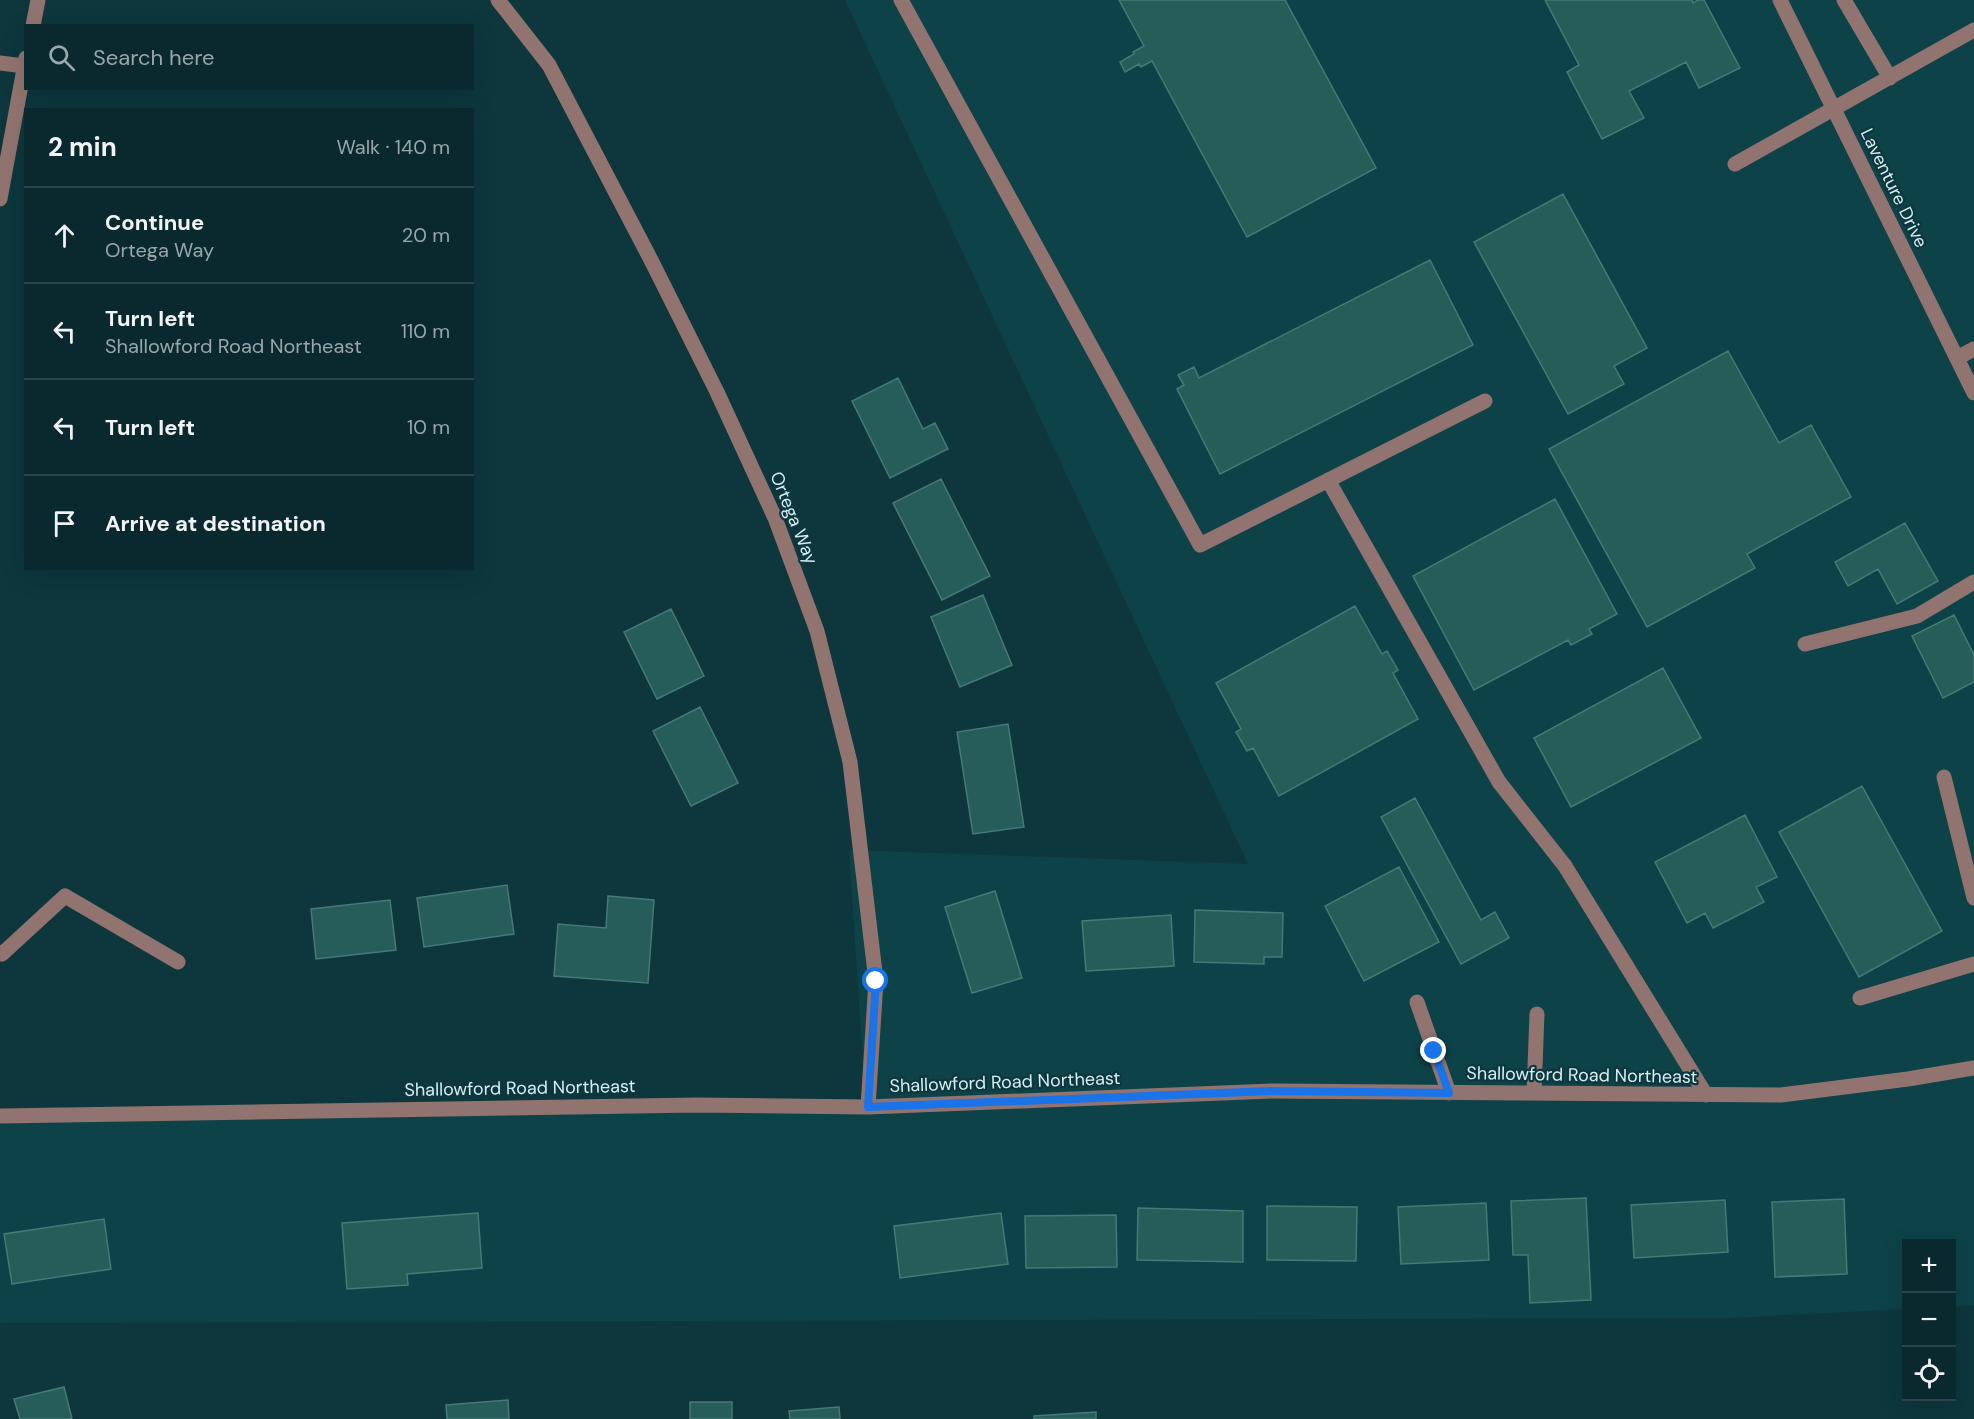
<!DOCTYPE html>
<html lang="en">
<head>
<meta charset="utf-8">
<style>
  body { margin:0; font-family:"DM Sans",sans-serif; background:#18353a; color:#f1f3f6 }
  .controls { position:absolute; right:18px; bottom:18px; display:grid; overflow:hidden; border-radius:0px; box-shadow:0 6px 24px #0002 }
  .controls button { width:54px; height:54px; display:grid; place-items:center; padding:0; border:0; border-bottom:2px solid #2a454a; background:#0a292e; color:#f1f3f6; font:30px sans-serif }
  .stop { position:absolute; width:18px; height:18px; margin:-14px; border:4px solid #1a73e8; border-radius:50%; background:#fff }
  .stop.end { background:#1a73e8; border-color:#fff; box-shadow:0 2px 6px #0008 }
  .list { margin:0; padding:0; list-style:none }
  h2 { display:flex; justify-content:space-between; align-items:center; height:78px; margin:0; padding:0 24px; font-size:26px }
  h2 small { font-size:20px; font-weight:400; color:#99a6aa }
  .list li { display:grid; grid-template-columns:39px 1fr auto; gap:18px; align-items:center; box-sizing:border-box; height:96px; padding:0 24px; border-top:2px solid #2a454a }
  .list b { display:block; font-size:22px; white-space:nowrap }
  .list p { margin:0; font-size:20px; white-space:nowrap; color:#99a6aa }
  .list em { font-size:20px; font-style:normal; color:#99a6aa }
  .icon { flex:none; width:33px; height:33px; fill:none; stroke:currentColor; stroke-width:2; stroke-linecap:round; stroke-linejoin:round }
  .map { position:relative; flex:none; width:1974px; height:1419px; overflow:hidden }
  .search { position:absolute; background:#0a292e; box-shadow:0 6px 24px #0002; left:24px; top:24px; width:450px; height:66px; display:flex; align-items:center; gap:15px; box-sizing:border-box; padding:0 21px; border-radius:0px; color:#99a6aa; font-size:22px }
  .panel { position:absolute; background:#0a292e; box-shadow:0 6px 24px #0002; left:24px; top:108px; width:450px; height:462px; border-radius:0px }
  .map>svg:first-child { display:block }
  .built { fill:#0d4249 }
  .building { fill:#275d59; stroke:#457a76; stroke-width:1.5 }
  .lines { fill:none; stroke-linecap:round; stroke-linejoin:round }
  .minor { stroke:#917470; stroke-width:15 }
  .route { stroke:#1a73e8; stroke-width:8 }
  .labels { text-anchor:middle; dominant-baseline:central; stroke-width:4.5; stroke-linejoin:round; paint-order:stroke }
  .street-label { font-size:18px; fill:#d4eef3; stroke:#0d373d }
</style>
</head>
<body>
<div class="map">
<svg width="1974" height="1419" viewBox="0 0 1974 1419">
  <rect width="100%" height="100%" fill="#0d373d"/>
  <!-- built -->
  <path class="built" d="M845,0H1974V1305L1952,1307V1244H1906V1309L1732,1318L0,1323V1122L866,1108L849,850L1248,864Z"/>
  <!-- building -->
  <path class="building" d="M1119,0H1285L1376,168L1247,237L1152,61L1141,67L1139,64L1125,72L1120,62L1134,54L1133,52L1144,46Z
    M1545,0H1692L1693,3L1698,0H1704L1740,68L1699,88L1686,62L1629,91L1644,118L1602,139L1567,72L1579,65Z
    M1563,194L1647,348L1614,366L1624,384L1568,414L1474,242Z
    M1430,260L1473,345L1220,474L1177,389L1184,385L1178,375L1194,367L1199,378Z
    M1728,351L1779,443L1811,425L1851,497L1747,554L1755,568L1647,627L1549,449Z
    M898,378L923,429L935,423L948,449L890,478L852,401Z
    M941,479L990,576L942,600L893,503Z
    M1555,499L1617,614L1589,629L1592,634L1571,645L1568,640L1474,690L1413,576Z
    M1905,523L1938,581L1897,604L1878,569L1848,586L1835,562Z
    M983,595L1012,665L960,687L931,617Z
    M1355,606L1382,654L1387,651L1398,670L1393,673L1418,719L1279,796L1253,748L1247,751L1236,732L1241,729L1216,683Z
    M671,609L704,676L657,699L624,632Z
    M1954,615L1974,655V682L1943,698L1912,636Z
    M1663,668L1701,738L1571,807L1534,738Z
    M700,707L738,783L691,806L653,731Z
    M1008,724L1024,827L973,834L957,732Z
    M1862,786L1942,931L1859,977L1779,832Z
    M1415,798L1481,920L1495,912L1509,938L1461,964L1381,817Z
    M1745,815L1777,877L1756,887L1764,902L1713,928L1705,913L1687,923L1655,862Z
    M1399,867L1439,942L1364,981L1325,906Z
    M507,885L514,934L424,947L417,898Z
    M995,891L1022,978L972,993L945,907Z
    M608,896L654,900L648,983L554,976L558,924L606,928Z
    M390,900L396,950L316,959L311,909Z
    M1195,910L1283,913L1282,957H1264V964L1194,962Z
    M1171,915L1174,966L1086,971L1082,921Z
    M1586,1198L1591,1300L1530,1303L1528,1255H1513L1511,1201Z
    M1844,1199L1847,1274L1775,1277L1772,1202Z
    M1725,1200L1728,1252L1634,1258L1631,1205Z
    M1486,1203L1489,1260L1401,1264L1398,1207Z
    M1267,1206L1357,1207L1356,1261L1267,1260Z
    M1138,1208L1243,1211V1262L1137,1260Z
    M478,1213L482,1268L407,1274L408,1285L347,1289L342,1223Z
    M1001,1213L1008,1264L900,1278L894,1226Z
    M1116,1215L1117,1267L1026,1268L1025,1216Z
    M104,1219L111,1269L12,1284L4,1234Z
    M64,1387L72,1419H20L14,1399Z
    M508,1400L509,1419H447L446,1405Z
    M690,1402H732V1419H690Z
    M839,1407L840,1419H790L789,1411Z
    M1096,1412V1419H1034V1416Z"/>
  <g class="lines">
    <!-- minor -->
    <path class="minor" d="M498,0L549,65L651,260L717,392L775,518L817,631L850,762L876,981L868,1107
      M901,0L1200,545L1485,401
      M1780,0L1974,393
      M1844,0L1890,78
      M33,26L38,0
      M0,63L24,66
      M1735,164L1974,30
      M0,199L26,58
      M1957,358L1974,349
      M1328,480L1499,782L1565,866L1706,1095
      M1805,644L1917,616L1974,582
      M1944,777L1974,898
      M0,953L2,954L65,896L178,962
      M1860,998L1974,964
      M1417,1002L1449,1093
      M1534,1093L1537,1014
      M0,1116L697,1105L868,1107L1272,1091L1781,1095L1908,1079L1974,1068"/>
  </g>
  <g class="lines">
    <!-- route -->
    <path class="route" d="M876,981L868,1107L1272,1091L1449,1093L1434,1051"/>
  </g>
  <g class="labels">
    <!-- street labels -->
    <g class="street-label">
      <text transform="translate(1894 188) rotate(64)">Laventure Drive</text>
      <text transform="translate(794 518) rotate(68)">Ortega Way</text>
      <text transform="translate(1582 1075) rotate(1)">Shallowford Road Northeast</text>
      <text transform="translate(1005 1082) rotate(-2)">Shallowford Road Northeast</text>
      <text transform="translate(520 1088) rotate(-1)">Shallowford Road Northeast</text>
    </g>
  </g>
</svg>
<div class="controls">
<button>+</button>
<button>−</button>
<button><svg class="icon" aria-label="locate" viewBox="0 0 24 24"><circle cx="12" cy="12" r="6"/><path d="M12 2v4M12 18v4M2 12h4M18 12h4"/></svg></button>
</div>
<div class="stop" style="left:876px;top:981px"></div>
<div class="stop end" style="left:1434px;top:1051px"></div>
<div class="search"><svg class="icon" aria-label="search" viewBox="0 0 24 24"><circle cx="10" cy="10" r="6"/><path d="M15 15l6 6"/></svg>Search here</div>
<section class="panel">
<h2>2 min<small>Walk · 140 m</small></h2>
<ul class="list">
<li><svg class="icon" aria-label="ahead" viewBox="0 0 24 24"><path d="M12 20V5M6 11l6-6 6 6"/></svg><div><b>Continue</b><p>Ortega Way</p></div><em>20 m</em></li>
<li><svg class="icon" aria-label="left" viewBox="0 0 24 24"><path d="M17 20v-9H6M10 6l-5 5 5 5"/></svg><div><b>Turn left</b><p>Shallowford Road Northeast</p></div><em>110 m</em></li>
<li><svg class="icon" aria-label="left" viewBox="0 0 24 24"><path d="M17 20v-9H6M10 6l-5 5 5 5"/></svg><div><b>Turn left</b></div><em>10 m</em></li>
<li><svg class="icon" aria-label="arrive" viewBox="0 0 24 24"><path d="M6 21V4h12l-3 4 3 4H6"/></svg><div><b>Arrive at destination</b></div></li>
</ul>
</section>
</div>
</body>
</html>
